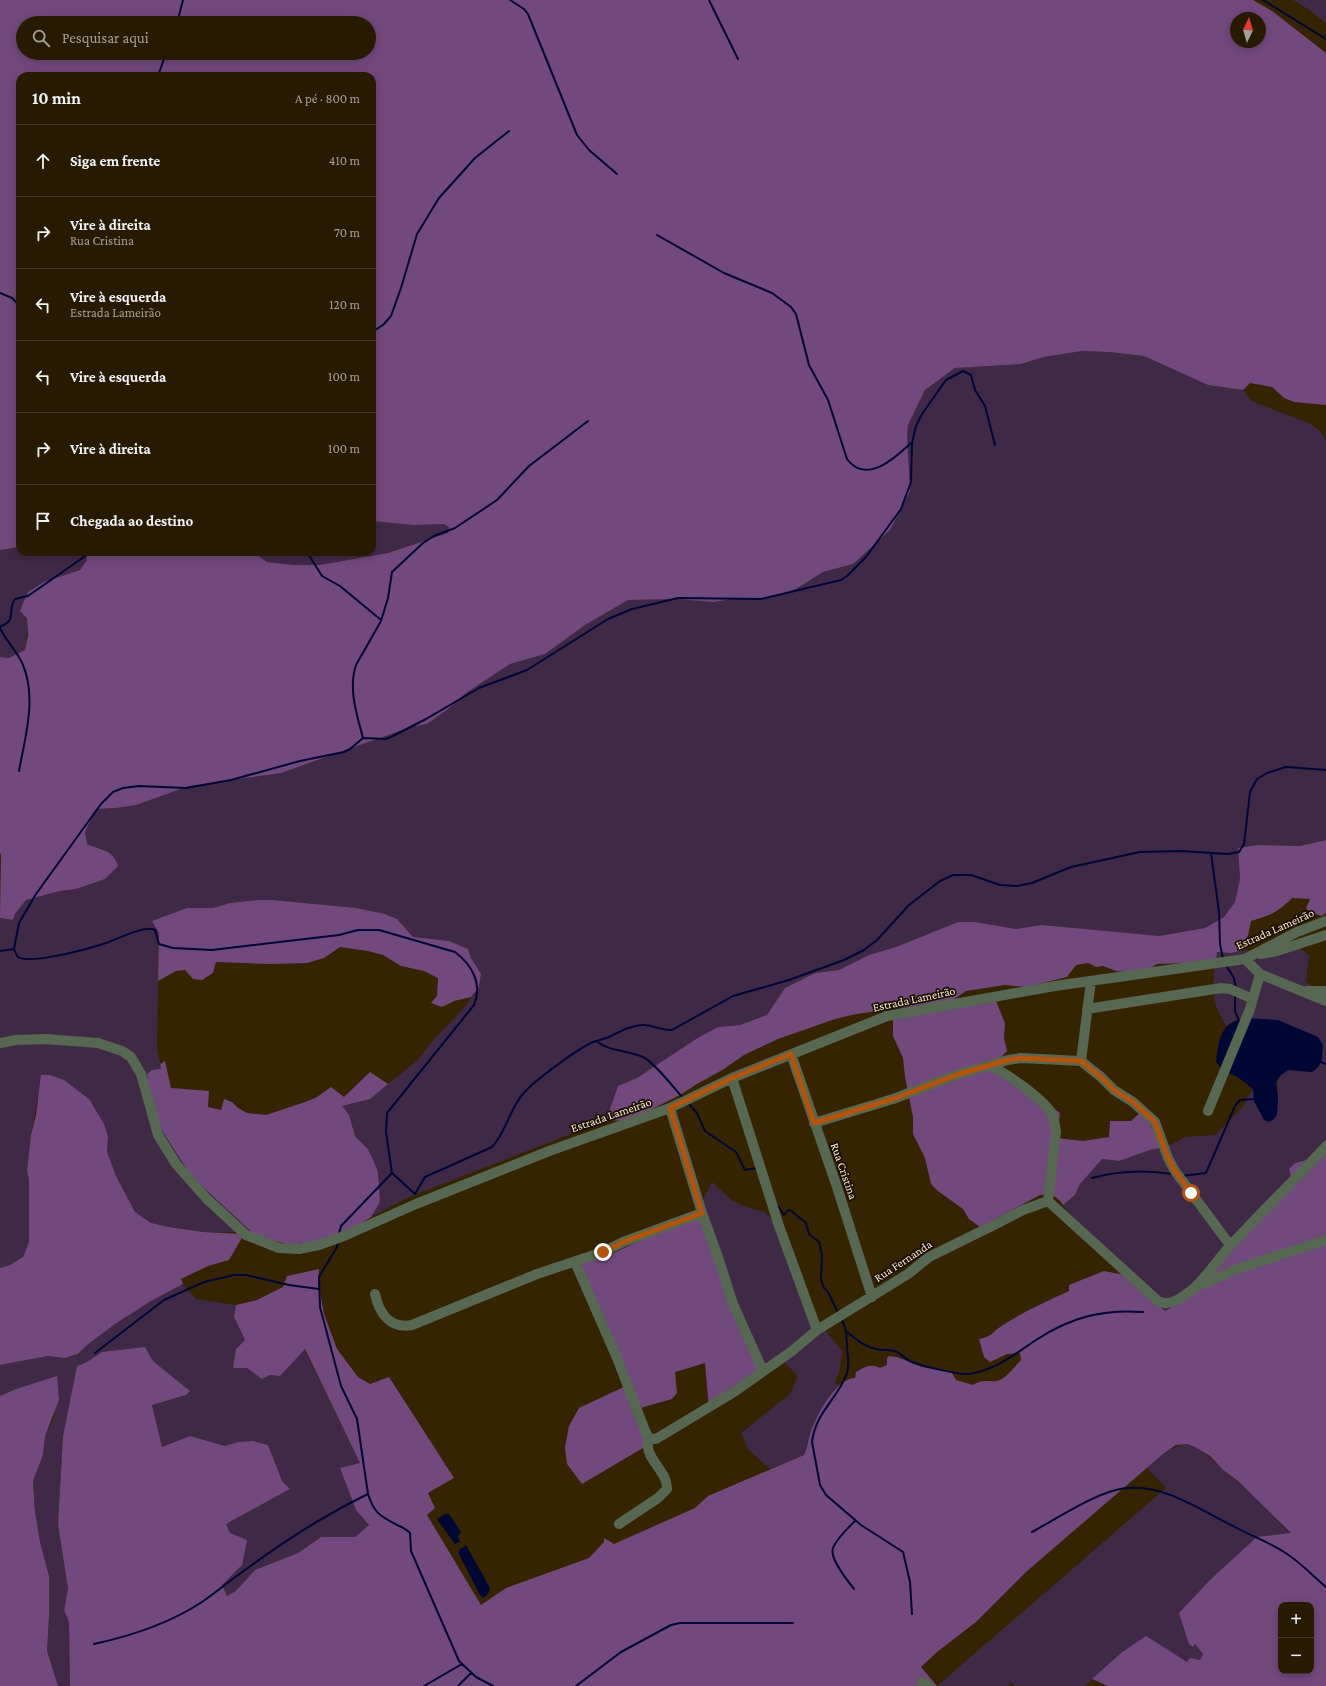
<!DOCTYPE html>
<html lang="pt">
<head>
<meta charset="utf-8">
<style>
  body { margin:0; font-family:"Crimson Pro",serif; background:#34270f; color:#f1f3f6 }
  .controls { position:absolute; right:12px; bottom:12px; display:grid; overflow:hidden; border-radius:8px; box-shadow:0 2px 10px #0003 }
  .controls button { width:36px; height:36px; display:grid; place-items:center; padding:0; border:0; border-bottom:1px solid #443822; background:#281a00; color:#f1f3f6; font:20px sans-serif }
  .compass { position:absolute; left:1230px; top:12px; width:36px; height:36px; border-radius:50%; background:#281a00; box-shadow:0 2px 10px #0003; rotate:5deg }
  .stop { position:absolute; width:12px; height:12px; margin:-9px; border:3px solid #b45309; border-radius:50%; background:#fff }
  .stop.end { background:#b45309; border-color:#fff; box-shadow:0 1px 4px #0008 }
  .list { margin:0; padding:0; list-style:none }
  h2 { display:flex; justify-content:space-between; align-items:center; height:52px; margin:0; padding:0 16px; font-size:17px }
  h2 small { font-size:13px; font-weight:400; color:#a5a199 }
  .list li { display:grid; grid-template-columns:26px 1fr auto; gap:12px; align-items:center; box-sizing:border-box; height:72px; padding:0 16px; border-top:1px solid #443822 }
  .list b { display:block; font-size:15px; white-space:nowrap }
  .list p { margin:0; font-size:13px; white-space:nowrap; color:#a5a199 }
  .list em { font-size:13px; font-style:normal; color:#a5a199 }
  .icon { flex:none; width:22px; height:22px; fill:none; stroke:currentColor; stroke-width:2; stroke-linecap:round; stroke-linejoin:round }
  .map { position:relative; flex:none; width:1326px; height:1686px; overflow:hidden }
  .search { position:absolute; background:#281a00; box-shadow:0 2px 10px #0003; left:16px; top:16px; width:360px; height:44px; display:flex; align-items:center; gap:10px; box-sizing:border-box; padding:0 14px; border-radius:22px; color:#a5a199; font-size:15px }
  .panel { position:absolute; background:#281a00; box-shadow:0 2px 10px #0003; left:16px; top:72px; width:360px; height:484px; border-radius:12px }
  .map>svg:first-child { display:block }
  .green { fill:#402946 }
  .forest { fill:#72497c; fill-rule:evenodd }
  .water { fill:#000735 }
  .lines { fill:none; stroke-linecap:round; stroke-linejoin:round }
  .stream { stroke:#000735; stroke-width:2 }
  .minor { stroke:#566851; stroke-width:10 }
  .route { stroke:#b45309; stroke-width:5 }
  .labels { text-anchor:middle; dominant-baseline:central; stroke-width:3.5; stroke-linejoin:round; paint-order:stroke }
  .street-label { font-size:12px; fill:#feedd3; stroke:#190e00 }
</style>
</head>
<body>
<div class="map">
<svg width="1326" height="1686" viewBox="0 0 1326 1686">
  <rect width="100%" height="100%" fill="#362300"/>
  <!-- green -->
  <path class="green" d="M1293,0H1326V23L1308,9Z
    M1082,351L1109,352L1144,356L1208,385L1243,390L1251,401L1309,423L1319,430L1326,440V840L1300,846L1258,845L1238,848L1240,879L1235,902L1224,917L1205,928L1159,936L1042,925L1016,929L975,922H958L896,947L869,955L839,970L815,973L785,988L767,1015L740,1025L718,1027L696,1039L637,1078L618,1086L606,1120L407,1198L371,1217L380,1202L375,1164L368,1149L355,1136L349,1115L342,1106L370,1099L375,1094L417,1061L434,1039L463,1009L479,987L481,974L471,958L468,949L449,941L413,937L397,919L385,914L356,908L273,900L230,903L213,908H187L153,921L159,933L157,1048L161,1069L157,1123L192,1177L257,1237L234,1232H203L169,1227L151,1223L135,1212L116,1176L107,1152L108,1136L104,1124L96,1112L40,1086L31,1135L27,1169L29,1180V1242L23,1257L10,1265L0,1268V918L13,920L15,914L26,900L60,891L76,889L105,879L104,849L93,847L87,844L85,832L96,809L116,808L189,786L302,766L411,727L427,724L448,709L466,693L510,664L545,654L585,625L628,600L675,599L714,602L732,599L796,589L823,572L853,564L907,436L908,425L925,390L955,368L1021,364L1044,357Z
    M372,521L413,525L444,524L449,527L448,533L388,553L319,565H293L267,562L253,552H372Z
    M20,547V552H86L87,560L80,570L44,582L28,592C27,611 29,631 25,650L9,658L0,657V550Z
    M1299,948L1309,955L1306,982L1318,990L1326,998V1140L1310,1159L1295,1163L1291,1174L1292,1183L1183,1301L1165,1311L1132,1279L1120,1274L1110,1259L1072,1217L1063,1205L1075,1195L1080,1184L1102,1159L1119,1161L1150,1150L1167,1147L1185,1137L1215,1135L1237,1113L1245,1104L1247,1097L1254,1089V1101L1258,1109L1278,1098C1277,1085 1275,1071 1292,1070L1236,1020L1226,1026C1208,996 1213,985 1217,952L1231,953L1241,951Z
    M712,1182L730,1199L743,1206L765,1212L775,1223L804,1304L842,1351L840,1369L835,1382L838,1386L830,1394L810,1433L804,1455L770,1469L748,1449L741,1433L790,1394L798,1376L785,1363L763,1377L699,1208Z
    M183,1284L196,1299L236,1305L234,1317L245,1340L236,1349L233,1368H247L262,1379L270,1375L280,1376L304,1349L360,1463L340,1468L356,1510L369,1525L355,1537H320L298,1553L255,1570L236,1591L227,1596L222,1585L242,1565L226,1524L290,1489L282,1481L268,1445L253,1441L238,1442L225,1446L190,1436L162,1447L152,1405L186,1395L190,1391L153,1361L145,1348L102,1352L87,1362L77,1366L63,1436L58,1524L68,1589L64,1610L69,1622L70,1686H58L47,1651L49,1617V1576L40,1542L35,1512L33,1481L43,1455L45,1436L54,1417L57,1377L16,1389L0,1396V1365L48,1356L65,1358L78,1355L87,1345L115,1324L151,1301Z
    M1188,1444C1202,1449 1211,1459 1222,1469C1233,1479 1245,1486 1255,1497C1268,1509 1278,1523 1292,1534L1195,1644L1203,1654L1200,1660L1187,1662L1121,1653L1085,1686H1015L1011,1682L1007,1686H937L1166,1488L1147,1468C1160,1457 1170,1446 1188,1444Z"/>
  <!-- forest -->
  <path class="forest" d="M0,0H1253L1272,11L1326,53V405L1294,402L1284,398L1272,387L1250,383L1243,390L1208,385L1144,356L1109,352L1082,351L1044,357L1021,364L955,368L925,390L908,425L907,436L910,491L890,530L853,564L823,572L796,589L769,598L732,599L714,602L675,599L628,600L585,625L545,654L510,664L466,693L448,709L427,724L411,727L281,773L189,786L136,805L116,808L96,809L85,832L87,844C101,851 112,848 118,866L105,879L76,889L60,891L26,900L15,914L13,920L0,918L1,854L0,853V657L9,658L25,650L28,635L27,618L20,611L28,592L44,582L80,570L87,560L86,552H253L267,562L293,565H319L388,553L448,533L449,527L444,524L413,525L372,521V76H20V547L0,550ZM1236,18H1260V42H1236ZM23,23H369V53H23Z
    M1326,840V913L1322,916L1311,913L1306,908L1310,899L1292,898C1277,913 1271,915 1251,921L1247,940L1241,951L1231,953L1217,952L1216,962L1157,964L1149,969L1132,972L1116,971L1103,966L1096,967L1088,963L1076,965L1067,977L1026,987L1005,985L966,991L951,1001L856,1014L835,1019L778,1039L744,1055L724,1069L697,1084L680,1095L628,1121L606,1120L618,1086L637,1078L696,1039L718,1027L740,1025L767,1015L785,988L815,973L839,970L869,955L896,947L958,922H975L1016,929L1042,925L1159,936L1205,928L1224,917L1235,902L1240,879L1238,848L1258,845L1300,846Z
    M258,900H273L356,908L385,914L397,919L413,937L449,941L468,949L471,958L481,974L479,987L471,997L454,1001L442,1007L431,1003L437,996L438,978L424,971L401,966L383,955L368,951L340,947L324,958L307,963L271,964L216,962L213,973L202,980L193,979L185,970L176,971L158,981L159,933L152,921L187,908H213L230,903Z
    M996,1001L1005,1023L1004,1038L1007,1051L995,1063L1060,1113L1057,1138L1083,1141L1109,1137L1110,1121H1131L1144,1109L1160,1148L1150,1150L1119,1161L1102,1159L1080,1184L1075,1195L1063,1205C1058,1196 1049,1193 1040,1195L980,1227L969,1219L963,1209L938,1191L931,1184L925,1158L913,1134V1117L905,1077L903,1058L893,1036V1017Z
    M165,1061L171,1088L209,1091L208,1107L221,1110L224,1099L232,1102L238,1108L247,1113L266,1115L308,1101L317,1097L331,1087L344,1097L370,1072L388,1084L370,1099L342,1106L349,1115L355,1136L368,1149L375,1164L378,1173L380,1202L371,1217L344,1235L324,1240L291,1245L257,1237L192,1177L157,1123L149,1090L147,1074L152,1070L161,1069L160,1064Z
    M41,1075H50L64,1080L89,1099L104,1124L108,1136L107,1152L116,1176L135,1212L151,1223L169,1227L203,1232L244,1234L229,1260L208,1266L181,1279L183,1284L151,1301L115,1324L87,1345L78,1354L65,1358L48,1356L0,1365V1268L10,1265L23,1257L29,1242V1180L27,1170L31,1135L36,1115Z
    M1326,1140V1686H1108L1092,1679L1121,1653L1146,1636L1187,1662L1190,1658L1200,1660L1203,1654L1195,1644L1193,1647L1189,1644L1179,1613L1211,1579L1257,1537L1291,1533L1239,1482L1222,1469L1210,1456L1195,1447L1188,1444L1176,1445L1163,1454L1026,1572L976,1622L937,1652L921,1667L937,1686H70L69,1622L64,1610L68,1589L58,1524L63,1436L77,1366L87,1362L102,1352L145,1347L153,1361L190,1391L186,1395L152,1405L162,1447L190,1436L225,1446L238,1442L253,1441L268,1445L282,1481L290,1489L226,1524L230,1533L247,1540L242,1565L222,1585L227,1596L236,1591L255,1570L298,1553L321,1537H355L369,1525L356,1510L340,1468L360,1463L305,1349L280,1376L270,1375L262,1379L247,1368H233L236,1349L245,1340L234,1317L236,1305L257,1300L283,1287L287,1276L319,1269L318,1281L324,1314L337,1349L358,1377L370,1384L389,1377L454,1478L428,1493L435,1508L427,1515L481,1605L506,1588L589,1558L604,1542V1538L614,1544L695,1508L708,1496L804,1455C807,1448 808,1441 810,1434C816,1417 834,1379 855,1378L856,1372C865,1367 870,1363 880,1368L887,1365V1358L889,1356L897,1357L922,1367L951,1371L956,1380L973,1385C984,1379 986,1382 997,1381C1006,1379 1015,1366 1021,1360L1020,1353L1007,1354L990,1362L984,1357L979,1339C992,1337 992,1332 1003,1325C1023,1312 1047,1301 1069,1291V1285L1104,1271L1120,1274L1132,1279L1165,1311L1183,1301L1207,1277L1292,1183L1289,1169L1295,1163L1310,1159ZM1281,1605H1311V1671H1281Z
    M699,1208L763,1377L709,1409L705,1363L675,1372L677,1393L672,1399L637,1409L648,1445L582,1484L567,1464L565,1447L569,1426L579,1408L628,1385L578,1256L594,1253L603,1258L696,1214Z
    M57,1376L59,1400L45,1436L43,1455L33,1481L35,1512L40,1542L49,1576V1617L47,1651L58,1686H0V1396L16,1389Z"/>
  <!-- water -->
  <path class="water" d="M1245,1018L1223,1070L1216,1062C1219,1039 1220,1023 1245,1018Z
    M1247,1018L1278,1020L1318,1037L1323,1045L1322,1059L1319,1066L1314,1071L1311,1072L1288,1070L1280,1076L1276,1082L1278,1098L1277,1115L1274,1119L1269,1122L1264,1120L1254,1101L1253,1089L1239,1078L1226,1072Z
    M445,1514H449L461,1532L458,1536L460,1542L455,1544L437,1519Z
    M466,1545L490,1588L488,1594L483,1598L480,1595L459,1554V1550Z"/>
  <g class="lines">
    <!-- stream -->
    <path class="stream" d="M510,0L524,9L528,14L577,135L589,150L617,174
      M709,0L738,59
      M1263,0L1326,39
      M177,23L183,0
      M158,76L166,53
      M657,235L724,273L772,293L791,307L796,314L809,365L828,400L847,459C866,485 895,458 911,443
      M0,293L12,298L20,306
      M372,332L383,325L391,316L401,288L417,234L439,198L475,158L509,131
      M995,445L985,406L975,390L971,375L963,371L946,380L922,414L916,426L912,443L911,482L901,509L866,557L847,576L841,580L761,599L678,598L632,609L608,619L527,670L479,688L426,719L393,736L386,739L363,738L350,749L344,752L300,761L231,780L186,788L139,786L123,788L113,792L101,804L36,894L19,923L14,949C15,951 16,955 18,957C31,965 91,948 106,943C116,940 146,924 155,930L159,944L173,948L212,950L339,935L358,930H379L455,952C472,965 483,984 474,1005L387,1113L386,1132L392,1173L415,1194L425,1177L492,1147C506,1132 509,1111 522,1095C532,1082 579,1048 593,1042C599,1040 605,1039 611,1036C621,1031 630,1026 642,1025C652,1024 661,1031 672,1030L733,996L789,980L844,960L864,950L877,940L909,905L940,881L953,875H971L1000,885L1017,886L1032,883L1071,867L1140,852L1181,851L1228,854L1239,852L1244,844L1250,792L1257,779L1267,773L1286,767L1326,770
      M307,552L322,576L340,586L381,620
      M0,628C6,641 19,654 23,665C37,699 25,737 19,771
      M0,628L1,626C17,621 7,609 15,599L28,596L91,552
      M363,738C357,715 348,689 356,665L381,621L388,598L392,572L423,543L434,536L455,528L497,500L529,466L588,421
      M1211,853L1219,912L1220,944L1223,959
      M0,951L14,949
      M1226,965L1234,978L1236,988
      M1235,996V1011L1239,1021
      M596,1041C610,1052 628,1050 643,1057C654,1062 674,1088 683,1098
      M1318,1061L1326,1064
      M687,1102L697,1113L705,1131L736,1152L745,1170L757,1168
      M1182,1176L1206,1173L1235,1106L1240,1100L1255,1099
      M1092,1178C1117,1171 1146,1170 1172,1174
      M778,1206L784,1215L788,1210H790L806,1223L809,1234L819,1242L822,1255L821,1280L824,1288L828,1292L838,1313
      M339,1234L341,1226L392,1173
      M338,1242L337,1247L319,1277L320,1307L341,1386L357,1419L368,1494C374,1513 380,1516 397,1525C402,1527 406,1529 410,1533L411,1551L459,1661L476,1677L493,1686
      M841,1318C847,1330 846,1333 847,1345C847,1354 850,1364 847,1373C838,1399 816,1411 812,1442L820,1485L826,1495L861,1525L903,1552L910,1582L912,1614
      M847,1332C856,1339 865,1347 876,1349C883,1351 891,1349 897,1352C903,1355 906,1360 912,1362C922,1366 959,1375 969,1374C996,1370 1015,1354 1036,1340C1071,1317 1103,1309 1143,1312
      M95,1353L164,1300L204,1282L234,1275H246L289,1285L319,1289
      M1032,1532C1056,1519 1101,1489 1128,1488C1166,1485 1200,1510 1233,1526C1249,1535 1269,1542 1284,1552C1299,1561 1313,1576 1326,1587
      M854,1589C847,1580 829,1558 833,1548C837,1538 848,1528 855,1521
      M94,1644C131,1636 170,1623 202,1602C215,1593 228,1582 241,1573C281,1543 323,1516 368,1494
      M424,1686L462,1664
      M458,1686L471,1673
      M576,1686L621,1652L671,1625L680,1623H793"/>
    <!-- minor -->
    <path class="minor" d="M1261,954L1277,951L1326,935
      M1245,959L1260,974L1326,1001
      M1307,991H1326
      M1087,1009L1221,988L1230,989L1253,999
      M0,1043L16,1040L45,1039L98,1043L122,1051L131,1057L141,1074L158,1135L176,1164L207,1199L246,1235L279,1248L299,1249L319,1245L344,1236L416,1204L552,1150L670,1108L732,1078L887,1016L1055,986L1245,959L1297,932L1326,921
      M791,1054L837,1187L872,1297
      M1081,1061L1101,1077L1114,1090L1133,1102L1155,1122L1168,1158L1175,1171L1230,1245
      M991,1066C1006,1073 1040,1097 1050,1111C1054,1116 1055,1124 1056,1131L1048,1201
      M732,1078L779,1226L817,1330
      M670,1108L702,1213L718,1257L733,1304L763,1371
      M1208,1111L1250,1009L1260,974
      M814,1123L893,1099L959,1074L1008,1060L1021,1058L1081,1061L1091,981
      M575,1262L617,1358L646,1433L649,1438L656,1439L734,1392L792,1351L817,1330L908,1274L929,1257L996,1224L1023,1210L1048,1201L1158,1301C1170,1308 1184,1296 1193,1289C1206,1278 1219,1257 1231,1245C1262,1211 1295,1180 1326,1146
      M1196,1287L1237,1269L1326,1240
      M375,1294C379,1313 390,1329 412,1325L537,1274L603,1252L623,1242L702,1213
      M619,1524L658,1498L667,1489C668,1470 642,1458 649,1438
      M922,1682L929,1686"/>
  </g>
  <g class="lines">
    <!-- route -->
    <path class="route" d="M603,1252L623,1242L702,1213L670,1108L732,1078L791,1054L814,1123L893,1099L959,1074L1008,1060L1021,1058L1081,1061L1101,1077L1114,1090L1133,1102L1155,1122L1168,1158L1175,1171L1191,1193"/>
  </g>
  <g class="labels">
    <!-- street labels -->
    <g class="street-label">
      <text transform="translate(1275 929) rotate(-24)">Estrada Lameirão</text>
      <text transform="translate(914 999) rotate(-12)">Estrada Lameirão</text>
      <text transform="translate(611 1115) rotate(-19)">Estrada Lameirão</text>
      <text transform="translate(844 1171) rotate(71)">Rua Cristina</text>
      <text transform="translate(903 1261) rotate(-33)">Rua Fernanda</text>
    </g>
  </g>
</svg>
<div class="controls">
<button>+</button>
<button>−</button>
</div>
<svg class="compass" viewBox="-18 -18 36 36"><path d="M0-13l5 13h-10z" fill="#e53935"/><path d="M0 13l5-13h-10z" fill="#a5a199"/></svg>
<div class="stop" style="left:1191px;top:1193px"></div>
<div class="stop end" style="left:603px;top:1252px"></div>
<div class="search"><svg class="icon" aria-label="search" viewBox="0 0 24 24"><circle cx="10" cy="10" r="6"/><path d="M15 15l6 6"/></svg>Pesquisar aqui</div>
<section class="panel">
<h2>10 min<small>A pé · 800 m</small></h2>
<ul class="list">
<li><svg class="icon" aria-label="ahead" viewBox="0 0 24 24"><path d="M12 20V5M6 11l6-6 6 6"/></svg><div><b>Siga em frente</b></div><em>410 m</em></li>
<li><svg class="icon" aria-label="right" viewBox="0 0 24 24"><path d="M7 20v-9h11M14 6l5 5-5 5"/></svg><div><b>Vire à direita</b><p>Rua Cristina</p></div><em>70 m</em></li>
<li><svg class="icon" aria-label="left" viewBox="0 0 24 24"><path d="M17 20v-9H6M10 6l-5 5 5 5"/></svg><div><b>Vire à esquerda</b><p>Estrada Lameirão</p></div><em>120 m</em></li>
<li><svg class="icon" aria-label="left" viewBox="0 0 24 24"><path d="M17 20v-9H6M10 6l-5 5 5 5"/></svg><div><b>Vire à esquerda</b></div><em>100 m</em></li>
<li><svg class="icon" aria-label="right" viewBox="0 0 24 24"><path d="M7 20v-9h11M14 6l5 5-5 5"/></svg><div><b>Vire à direita</b></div><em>100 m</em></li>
<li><svg class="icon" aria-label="arrive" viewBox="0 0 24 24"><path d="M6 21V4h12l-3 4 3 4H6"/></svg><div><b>Chegada ao destino</b></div></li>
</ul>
</section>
</div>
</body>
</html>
